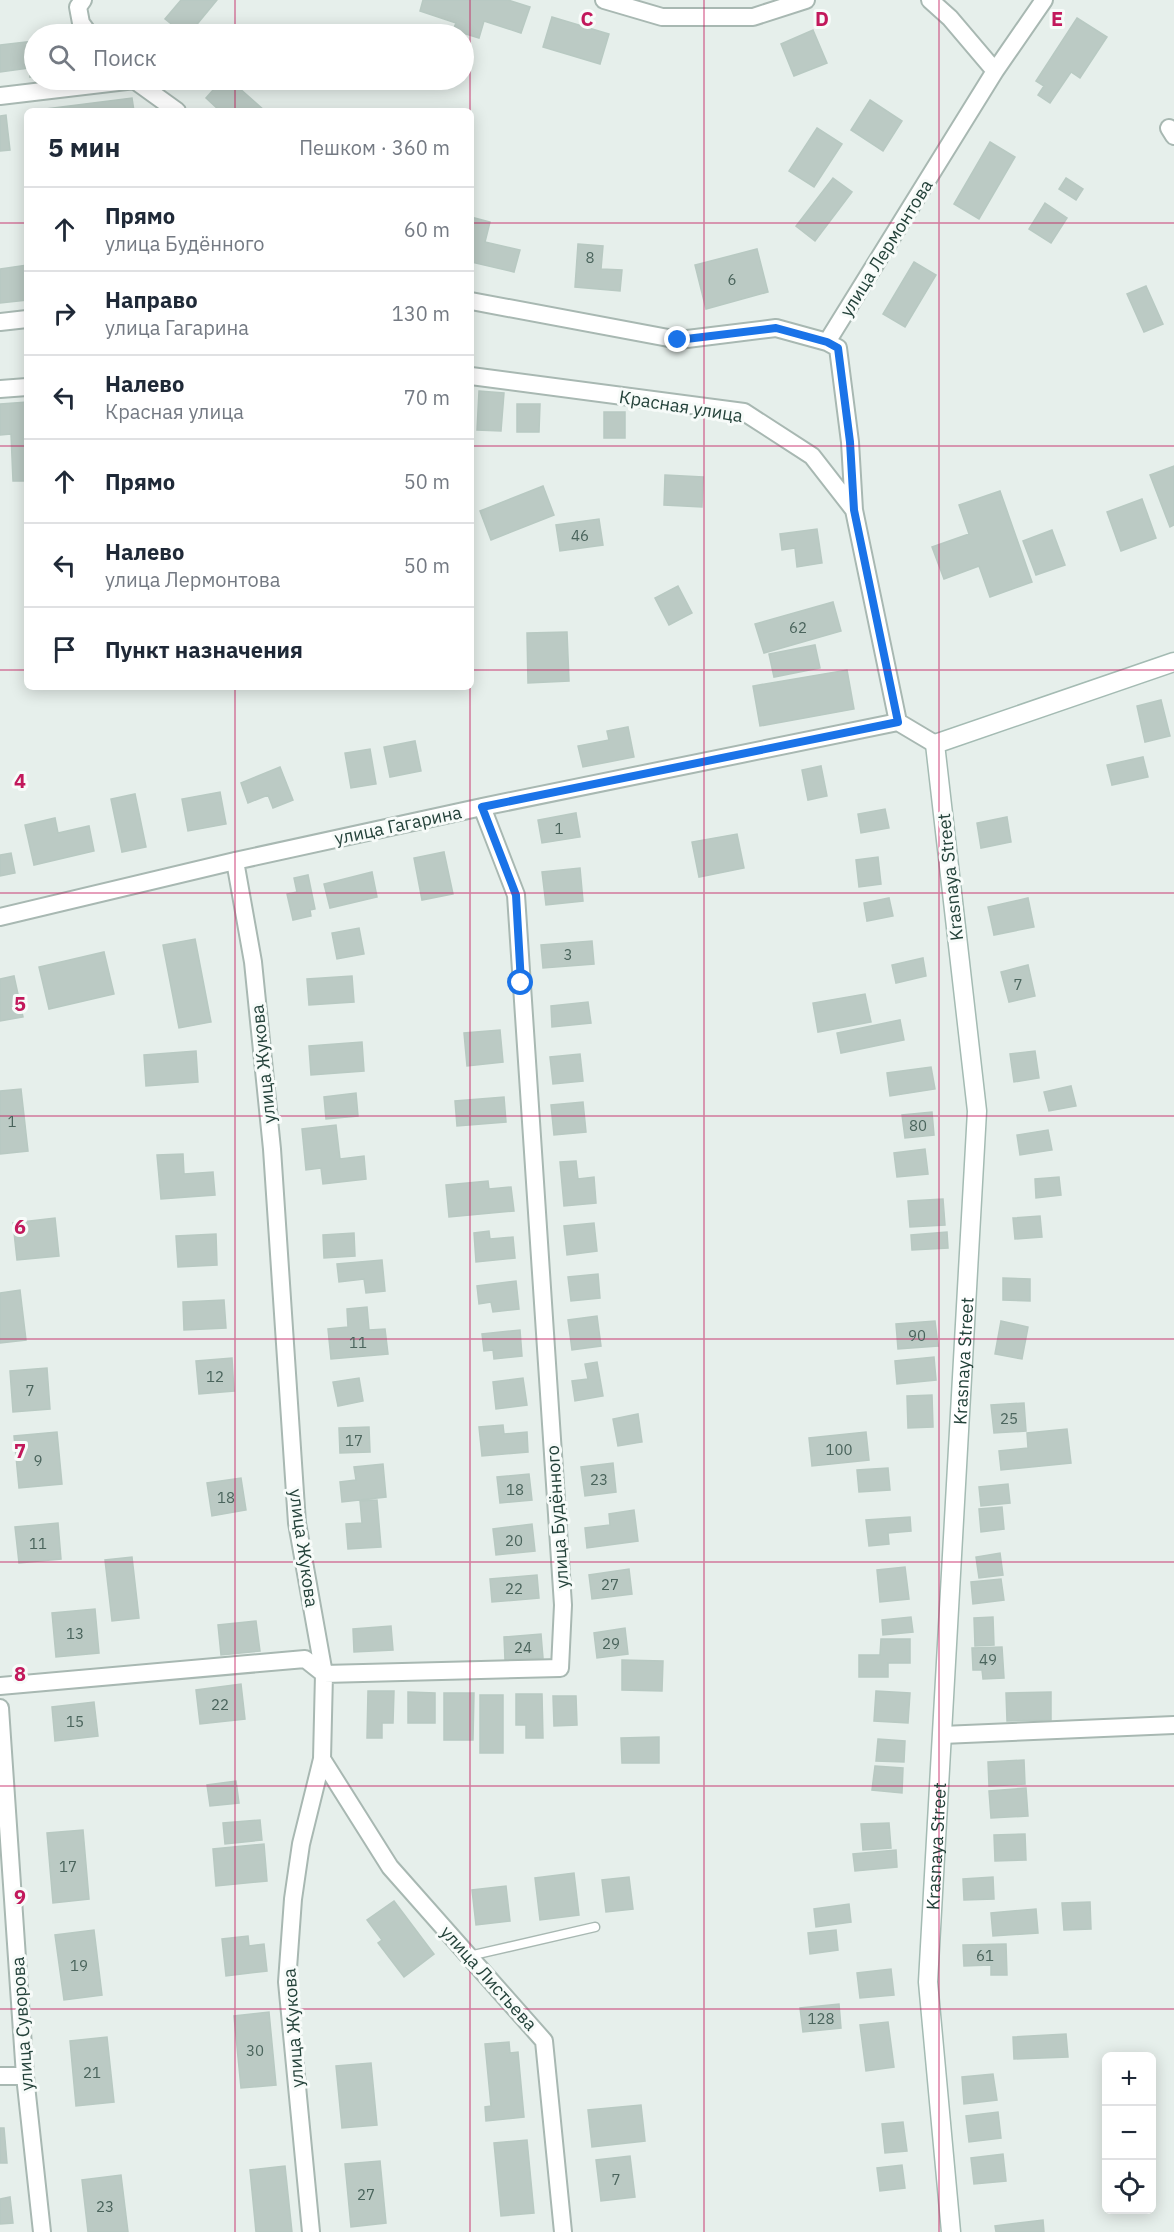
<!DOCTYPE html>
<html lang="ru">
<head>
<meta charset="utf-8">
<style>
  body { margin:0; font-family:"IBM Plex Sans",sans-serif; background:#f2f2f3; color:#1f2937 }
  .controls { position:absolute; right:18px; bottom:18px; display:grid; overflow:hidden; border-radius:9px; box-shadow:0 3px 15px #0003 }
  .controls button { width:54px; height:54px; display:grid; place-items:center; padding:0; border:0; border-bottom:2px solid #e0e1e3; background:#fff; color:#1f2937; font:30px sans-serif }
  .stop { position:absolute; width:18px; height:18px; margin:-14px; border:4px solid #1a73e8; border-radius:50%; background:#fff }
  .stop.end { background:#1a73e8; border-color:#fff; box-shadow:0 2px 6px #0008 }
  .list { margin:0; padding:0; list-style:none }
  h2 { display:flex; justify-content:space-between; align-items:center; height:78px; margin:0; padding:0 24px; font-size:26px }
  h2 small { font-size:20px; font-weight:400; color:#747a83 }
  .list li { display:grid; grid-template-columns:39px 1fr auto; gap:18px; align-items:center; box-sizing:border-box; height:84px; padding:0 24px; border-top:2px solid #e0e1e3 }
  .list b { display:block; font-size:22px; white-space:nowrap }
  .list p { margin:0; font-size:20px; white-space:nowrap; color:#747a83 }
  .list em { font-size:20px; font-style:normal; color:#747a83 }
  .icon { flex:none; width:33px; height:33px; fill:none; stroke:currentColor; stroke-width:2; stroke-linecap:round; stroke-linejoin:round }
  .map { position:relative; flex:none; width:1174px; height:2232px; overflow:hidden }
  .search { position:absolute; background:#fff; box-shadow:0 3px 15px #0003; left:24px; top:24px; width:450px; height:66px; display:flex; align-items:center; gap:15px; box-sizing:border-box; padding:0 21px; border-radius:33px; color:#747a83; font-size:22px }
  .panel { position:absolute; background:#fff; box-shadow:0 3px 15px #0003; left:24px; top:108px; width:450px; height:582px; border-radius:9px }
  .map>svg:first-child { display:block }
  .building { fill:#bbcac4; stroke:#b8c9c2; stroke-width:1.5 }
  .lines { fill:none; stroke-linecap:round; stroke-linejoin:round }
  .service-casing { stroke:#a8b8b2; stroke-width:11 }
  .minor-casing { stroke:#a8b8b2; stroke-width:20 }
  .secondary-casing { stroke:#a4bbb3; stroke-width:21 }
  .service { stroke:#fff; stroke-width:8 }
  .minor { stroke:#fff; stroke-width:16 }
  .secondary { stroke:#fff; stroke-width:18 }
  .route { stroke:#1a73e8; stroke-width:8 }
  .grid { fill:none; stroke:#c2185b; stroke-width:1.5; stroke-opacity:0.55 }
  .labels { text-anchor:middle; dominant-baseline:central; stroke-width:6; stroke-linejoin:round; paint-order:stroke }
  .number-label { font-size:15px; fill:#4a645c }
  .street-label { font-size:18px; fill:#24423a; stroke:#f7fbf9 }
  .grid-label { font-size:20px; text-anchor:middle; font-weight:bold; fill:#c2185b; stroke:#f7fbf9; stroke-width:6; stroke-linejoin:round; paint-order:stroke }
</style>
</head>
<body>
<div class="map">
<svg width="1174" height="2232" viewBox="0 0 1174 2232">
  <rect width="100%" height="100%" fill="#e6efeb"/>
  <!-- building -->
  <path class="building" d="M181,0H217L189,34H184L165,19Z
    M423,0H508L530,7L521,33L484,21L479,38L453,30L456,23L420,11Z
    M552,17L609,34L600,64L543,47Z
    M1077,18L1107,37L1080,78L1071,72L1050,103L1038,95L1044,86L1036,81Z
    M813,30L827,63L794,76L781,44Z
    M34,41V76L30,77L29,68L0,72V45Z
    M222,80H230L265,111H220L206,98Z
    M132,98L134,111H38V110Z
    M870,100L902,121L883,151L851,130Z
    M6,115L10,150L0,151V116Z
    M817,128L842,144L814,187L789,171Z
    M990,142L1015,157L979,219L954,204Z
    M833,178L852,192L815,241L796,226Z
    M1066,178L1083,189L1076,200L1059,189Z
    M1045,203L1067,218L1051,243L1029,229Z
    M471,217L490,222L485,242L520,250L514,272L471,262Z
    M578,244L603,246L601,269L622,270L620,291L575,287Z
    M757,249L768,292L706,309L695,265Z
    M914,262L936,275L905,327L883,314Z
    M27,265V300L0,303V269Z
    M1146,286L1163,324L1144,332L1127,294Z
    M479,391L504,393L501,431L477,430Z
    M27,402V481H13L11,434L0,435V404Z
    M517,404H540L539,432H517Z
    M604,412H625V438H604Z
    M1174,466V525L1170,527L1150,475Z
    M665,475L703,477L702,507L664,505Z
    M543,486L554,515L491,540L480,511Z
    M1000,491L1032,582L990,597L979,566L944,579L932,547L969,534L959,505Z
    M1142,499L1156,538L1121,551L1107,512Z
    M599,519L603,545L560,551L556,525Z
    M817,529L822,563L797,567L795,548L782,550L780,534Z
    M1052,530L1065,565L1036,575L1023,541Z
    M678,586L692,613L669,625L655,598Z
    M833,602L841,631L764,653L755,624Z
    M567,632L569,681L528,683L527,633Z
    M815,645L820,668L774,677L769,654Z
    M847,670L854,709L760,726L753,686Z
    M1161,700L1170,736L1145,742L1137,706Z
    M628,727L634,757L583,767L578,746L609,740L607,731Z
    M415,741L421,771L390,777L384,747Z
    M370,749L376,784L351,788L345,753Z
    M1143,757L1148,777L1112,785L1107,765Z
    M821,766L827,796L808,800L802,770Z
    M280,767L293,800L273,808L268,795L248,803L241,783Z
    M220,792L226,824L188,831L182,799Z
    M135,794L146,847L122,852L111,799Z
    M885,809L889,828L861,833L858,814Z
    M576,813L580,837L542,843L538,820Z
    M1007,817L1011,842L981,848L977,823Z
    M55,818L58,833L89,826L94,851L34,865L25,825Z
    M737,834L744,868L699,877L692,842Z
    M444,852L453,894L422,900L414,858Z
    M11,853L15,873L0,876V855Z
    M878,857L881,884L859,887L856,860Z
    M580,868L583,901L546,905L542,872Z
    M372,872L377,897L330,908L324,884Z
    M308,875L315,909L310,910L311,916L293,920L287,894L297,892L294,878Z
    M889,898L893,916L867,921L864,903Z
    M1028,898L1034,927L994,935L988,907Z
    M359,928L364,954L337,959L332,933Z
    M195,939L211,1022L179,1028L163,945Z
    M592,941L594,964L543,968L541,945Z
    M104,952L114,994L49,1009L39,967Z
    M923,958L926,976L896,983L892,965Z
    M1028,965L1035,996L1009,1002L1001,972Z
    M14,976L23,1017L0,1021V979Z
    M352,976L354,1002L309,1005L307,979Z
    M865,994L871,1022L818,1032L813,1003Z
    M588,1002L591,1023L552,1027L551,1006Z
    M900,1020L904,1040L841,1053L837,1033Z
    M500,1030L503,1062L467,1066L464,1033Z
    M362,1042L364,1071L311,1075L309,1046Z
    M196,1051L198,1082L146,1086L144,1055Z
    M1035,1051L1039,1078L1014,1082L1010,1054Z
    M580,1054L583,1081L553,1084L550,1057Z
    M931,1067L935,1089L890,1096L887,1073Z
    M1071,1086L1076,1106L1049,1111L1044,1092Z
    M21,1089L28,1151L0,1154V1091Z
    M356,1093L358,1116L326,1119L324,1097Z
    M504,1097L506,1122L457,1126L455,1101Z
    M583,1102L586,1132L554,1135L551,1105Z
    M932,1112L934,1135L905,1138L902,1115Z
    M336,1125L340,1159L364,1156L366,1179L323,1184L321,1168L306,1170L302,1129Z
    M1048,1130L1052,1150L1020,1155L1017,1135Z
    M925,1149L928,1174L897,1177L894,1153Z
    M183,1154L184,1174L213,1172L215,1195L161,1199L157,1155Z
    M576,1161L578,1179L594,1177L596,1203L564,1206L560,1162Z
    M1059,1177L1061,1195L1036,1198L1035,1179Z
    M488,1181L489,1189L511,1187L514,1211L449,1217L446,1185Z
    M943,1199L945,1225L910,1227L908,1201Z
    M1040,1216L1042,1237L1015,1239L1013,1218Z
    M55,1218L59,1256L17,1260L13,1223Z
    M594,1223L597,1251L567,1255L564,1226Z
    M489,1231L490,1239L513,1237L515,1258L476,1262L474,1233Z
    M947,1232L948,1248L912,1250L911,1235Z
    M354,1233L355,1256L324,1258L323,1235Z
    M216,1234L217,1265L178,1267L176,1236Z
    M382,1260L385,1291L366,1293L364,1279L339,1282L337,1264Z
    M598,1274L600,1298L571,1301L568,1277Z
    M1003,1278L1030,1279V1301L1003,1300Z
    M516,1281L519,1309L493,1312L491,1302L479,1304L477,1286Z
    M20,1290L26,1340L0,1343V1293Z
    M224,1300L226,1328L184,1330L183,1302Z
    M367,1307L369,1330L385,1329L388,1354L331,1359L328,1329L348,1327L347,1309Z
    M597,1316L601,1346L572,1350L568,1320Z
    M935,1321L938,1346L898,1349L896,1324Z
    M1001,1321L1028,1327L1022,1359L995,1354Z
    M520,1330L522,1356L494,1359L493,1350L484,1351L482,1334Z
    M934,1357L936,1380L897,1384L895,1361Z
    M232,1358L234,1391L199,1394L196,1361Z
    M597,1362L603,1396L575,1401L572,1381L588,1379L585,1364Z
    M47,1368L50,1409L13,1412L10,1371Z
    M359,1378L363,1401L338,1406L333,1382Z
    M523,1378L527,1405L496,1409L493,1382Z
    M932,1395L933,1427L908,1428L907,1396Z
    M1024,1403L1026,1431L994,1433L991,1405Z
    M638,1414L642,1442L618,1446L613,1419Z
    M503,1425L504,1434L527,1432L528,1452L482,1456L479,1427Z
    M369,1427L370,1452L340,1453L339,1428Z
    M1067,1429L1071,1463L1001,1470L999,1451L1028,1448L1027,1433Z
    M57,1432L62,1484L19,1488L14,1436Z
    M866,1432L869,1460L812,1466L809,1438Z
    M613,1463L616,1492L585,1496L581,1467Z
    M383,1464L386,1497L342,1502L340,1482L356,1480L354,1467Z
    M888,1468L890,1490L859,1492L857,1470Z
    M529,1474L532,1500L500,1503L497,1477Z
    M241,1478L246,1510L212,1516L207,1483Z
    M1008,1484L1010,1503L981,1506L979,1487Z
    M377,1500L381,1547L348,1549L346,1524L362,1523L360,1501Z
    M1002,1507L1004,1529L981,1532L979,1509Z
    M634,1510L638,1541L587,1548L585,1528L610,1525L609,1514Z
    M910,1517L911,1531L888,1533L889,1544L869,1546L866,1520Z
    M58,1523L61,1559L19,1563L15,1527Z
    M532,1524L535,1551L496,1555L493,1529Z
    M1000,1553L1003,1575L979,1578L976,1557Z
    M132,1557L139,1618L112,1621L105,1560Z
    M905,1567L909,1599L880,1602L877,1570Z
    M629,1569L632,1594L592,1599L589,1575Z
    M537,1575L539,1598L492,1602L490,1579Z
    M1001,1579L1004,1600L973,1604L971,1582Z
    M95,1609L99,1653L56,1657L52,1613Z
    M911,1617L913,1632L883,1635L882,1620Z
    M993,1617L994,1645L975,1646L974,1618Z
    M256,1621L260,1651L221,1655L218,1625Z
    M391,1626L393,1650L354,1652L353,1629Z
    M625,1628L628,1654L597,1658L594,1633Z
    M541,1634L543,1658L505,1660L504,1637Z
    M881,1639H910V1663H888V1677H859V1655H880Z
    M1002,1647L1004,1678L983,1679L982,1670H973L972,1648Z
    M622,1660L663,1661L662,1691L622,1690Z
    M241,1684L245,1719L200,1724L196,1690Z
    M368,1691H394L393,1723H382V1738H367Z
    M876,1691L910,1693L908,1723L874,1721Z
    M408,1692L435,1693V1723H408Z
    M1051,1692V1720L1007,1721L1006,1693Z
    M444,1693H474L473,1740H444Z
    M516,1694H542L543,1738H526V1725H516Z
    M480,1695H503V1753H480Z
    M553,1696H576L577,1725L554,1726Z
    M94,1702L98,1736L55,1741L52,1707Z
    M659,1737V1763H622L621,1738Z
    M878,1739L905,1741L904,1762L876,1761Z
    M1024,1760L1025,1784L989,1786L988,1762Z
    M875,1766L903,1768L902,1793L872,1790Z
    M236,1781L239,1803L210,1806L207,1785Z
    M1026,1788L1028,1816L991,1818L989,1791Z
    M260,1820L262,1840L225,1844L223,1823Z
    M889,1823L891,1848L863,1850L861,1824Z
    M83,1830L89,1899L53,1903L47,1833Z
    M1025,1834L1026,1860L995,1861L994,1835Z
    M264,1844L267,1881L216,1886L213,1849Z
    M896,1850L897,1867L855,1871L853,1854Z
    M574,1873L579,1915L540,1920L535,1878Z
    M629,1877L633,1909L606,1912L602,1880Z
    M993,1877L994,1899L964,1900L963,1879Z
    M506,1886L510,1921L476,1925L472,1890Z
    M394,1901L434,1954L404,1977L378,1943L382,1940L367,1920Z
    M1090,1902L1091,1929L1064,1930L1062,1903Z
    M849,1904L851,1922L816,1927L814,1909Z
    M1036,1909L1038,1933L993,1936L991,1913Z
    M94,1930L102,1995L64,2000L55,1935Z
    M836,1930L838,1950L810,1954L808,1933Z
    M248,1936L249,1946L264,1944L267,1971L226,1976L222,1939Z
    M1006,1944L1007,1975H991V1965L964,1966L963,1945Z
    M891,1969L894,1995L860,1998L857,1973Z
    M839,2004L841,2028L803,2032L800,2008Z
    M269,2012L276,2085L241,2088L234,2016Z
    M888,2022L894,2067L866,2071L860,2025Z
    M1066,2034L1068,2057L1014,2059L1013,2037Z
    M107,2037L114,2102L76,2106L70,2041Z
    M509,2042L510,2053L518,2052L524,2117L486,2121L485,2107L491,2106L485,2044Z
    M371,2063L377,2125L342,2128L336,2066Z
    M993,2074L997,2100L964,2104L962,2077Z
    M641,2105L645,2141L592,2147L588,2110Z
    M998,2112L1001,2138L969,2142L966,2116Z
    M903,2122L907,2151L885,2153L882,2124Z
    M0,2128H4L7,2163H0Z
    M527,2140L534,2213L501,2216L494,2143Z
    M1003,2154L1006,2181L974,2184L971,2158Z
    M630,2156L635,2197L601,2201L596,2160Z
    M380,2161L386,2223L351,2227L345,2164Z
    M902,2165L905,2188L880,2191L877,2168Z
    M285,2166L292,2232H256L250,2170Z
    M121,2175L128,2232H88L82,2180Z
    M10,2197L13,2223L0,2224V2199Z
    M1043,2220L1044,2232H996L995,2226Z"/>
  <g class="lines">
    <!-- service casing -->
    <g class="service-casing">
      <path id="service" d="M469,1956L595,1927"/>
    </g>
    <!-- minor casing -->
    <g class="minor-casing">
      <path id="minor" d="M83,0L78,7L81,23L89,34
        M604,0L662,17H753L806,0
        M930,0L950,18L995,71
        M134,80L177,111
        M0,96L135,80
        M1169,128L1174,136
        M471,301L679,340L776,328L827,342L995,71L1044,0
        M0,322L27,319
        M827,342L838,348L850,442L854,510
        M471,376L744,412L812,456L854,510L898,722
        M0,389L27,387
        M235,861L253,962L272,1149L297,1523L324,1674L322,1759L301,1844L293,1899L287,1982L311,2232
        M0,917L235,861L482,807L898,722L935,744
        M0,1686L305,1659L324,1674L560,1668L563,1605L516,895L482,807
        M0,1708L25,2076L42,2232
        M942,1735L1174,1725
        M322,1759L390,1867L544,2041L563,2232
        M0,2076H25"/>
    </g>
    <!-- secondary casing -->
    <g class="secondary-casing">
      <g id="secondary">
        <path id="s1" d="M951,2232L928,1982L977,1111L935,744L1174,662"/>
      </g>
    </g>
    <!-- service -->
    <use href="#service" class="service"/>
    <!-- minor -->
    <use href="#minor" class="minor"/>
    <!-- secondary -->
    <use href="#secondary" class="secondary"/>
  </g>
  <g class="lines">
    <!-- route -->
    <path class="route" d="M521,983L516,895L482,807L898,722L854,510L850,442L838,348L827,342L776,328L678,340"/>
  </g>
  <!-- grid -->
  <path class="grid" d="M235,0V34M470,0V111M704,0V2232M939,0V2232M235,80V111M0,223H27M471,223H1174M0,446H27M471,446H1174M0,670H27M471,670H1174M235,687V2232M470,687V2232M0,893H1174M0,1116H1174M0,1339H1174M0,1562H1174M0,1786H1174M0,2009H1174"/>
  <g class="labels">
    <!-- number labels -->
    <g class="number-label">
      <text x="590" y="257">8</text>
      <text x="732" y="279">6</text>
      <text x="580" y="535">46</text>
      <text x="798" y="627">62</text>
      <text x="559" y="828">1</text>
      <text x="568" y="954">3</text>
      <text x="1018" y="984">7</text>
      <text x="12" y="1121">1</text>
      <text x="918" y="1125">80</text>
      <text x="917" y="1335">90</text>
      <text x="358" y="1342">11</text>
      <text x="215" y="1376">12</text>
      <text x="30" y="1390">7</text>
      <text x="1009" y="1418">25</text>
      <text x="354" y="1440">17</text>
      <text x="839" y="1449">100</text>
      <text x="38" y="1460">9</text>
      <text x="599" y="1479">23</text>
      <text x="515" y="1489">18</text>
      <text x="226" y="1497">18</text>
      <text x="514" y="1540">20</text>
      <text x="38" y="1543">11</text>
      <text x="610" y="1584">27</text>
      <text x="514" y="1588">22</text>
      <text x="75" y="1633">13</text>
      <text x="611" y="1643">29</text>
      <text x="523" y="1647">24</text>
      <text x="988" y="1659">49</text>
      <text x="220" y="1704">22</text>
      <text x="75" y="1721">15</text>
      <text x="68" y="1866">17</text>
      <text x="985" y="1955">61</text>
      <text x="79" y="1965">19</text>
      <text x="821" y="2018">128</text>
      <text x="255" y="2050">30</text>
      <text x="92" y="2072">21</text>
      <text x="616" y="2179">7</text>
      <text x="366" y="2194">27</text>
      <text x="105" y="2206">23</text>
    </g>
    <!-- street labels -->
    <g class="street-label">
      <text transform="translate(886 248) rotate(-58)">улица Лермонтова</text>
      <text transform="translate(681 406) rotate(9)">Красная улица</text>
      <text transform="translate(398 825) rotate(-12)">улица Гагарина</text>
      <text transform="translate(950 877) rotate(-96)">Krasnaya Street</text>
      <text transform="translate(263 1064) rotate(-96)">улица Жукова</text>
      <text stroke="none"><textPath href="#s1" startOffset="873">Krasnaya Street</textPath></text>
      <text transform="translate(557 1517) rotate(-94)">улица Будённого</text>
      <text transform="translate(304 1548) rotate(82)">улица Жукова</text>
      <text stroke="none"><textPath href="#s1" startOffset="387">Krasnaya Street</textPath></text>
      <text transform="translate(489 1978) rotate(48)">улица Листьева</text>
      <text transform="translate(22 2024) rotate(-94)">улица Суворова</text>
      <text transform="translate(293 2028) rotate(-94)">улица Жукова</text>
    </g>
  </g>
  <g class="grid-label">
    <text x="587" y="26">C</text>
    <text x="822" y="26">D</text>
    <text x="1057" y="26">E</text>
    <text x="20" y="788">4</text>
    <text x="20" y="1011">5</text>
    <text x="20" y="1234">6</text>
    <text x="20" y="1458">7</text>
    <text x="20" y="1681">8</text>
    <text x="20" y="1904">9</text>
  </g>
</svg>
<div class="controls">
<button>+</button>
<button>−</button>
<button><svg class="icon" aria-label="locate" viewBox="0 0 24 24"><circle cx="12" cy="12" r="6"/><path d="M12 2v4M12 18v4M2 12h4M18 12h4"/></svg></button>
</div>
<div class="stop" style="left:521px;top:983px"></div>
<div class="stop end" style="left:678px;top:340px"></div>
<div class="search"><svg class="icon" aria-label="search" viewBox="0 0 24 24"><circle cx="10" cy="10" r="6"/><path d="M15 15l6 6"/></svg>Поиск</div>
<section class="panel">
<h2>5 мин<small>Пешком · 360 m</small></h2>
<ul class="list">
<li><svg class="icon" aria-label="ahead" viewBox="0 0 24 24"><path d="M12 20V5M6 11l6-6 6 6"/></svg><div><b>Прямо</b><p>улица Будённого</p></div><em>60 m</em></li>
<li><svg class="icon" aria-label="right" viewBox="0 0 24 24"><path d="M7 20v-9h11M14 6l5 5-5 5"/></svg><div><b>Направо</b><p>улица Гагарина</p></div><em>130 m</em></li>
<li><svg class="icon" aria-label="left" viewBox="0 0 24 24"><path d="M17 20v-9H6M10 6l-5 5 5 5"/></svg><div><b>Налево</b><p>Красная улица</p></div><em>70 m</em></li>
<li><svg class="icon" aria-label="ahead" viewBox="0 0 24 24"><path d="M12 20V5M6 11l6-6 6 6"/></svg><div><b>Прямо</b></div><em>50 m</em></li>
<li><svg class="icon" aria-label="left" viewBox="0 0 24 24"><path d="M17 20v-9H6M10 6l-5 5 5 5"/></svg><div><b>Налево</b><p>улица Лермонтова</p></div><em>50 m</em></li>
<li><svg class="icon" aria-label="arrive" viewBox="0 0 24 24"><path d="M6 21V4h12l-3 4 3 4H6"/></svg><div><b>Пункт назначения</b></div></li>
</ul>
</section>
</div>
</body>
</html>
